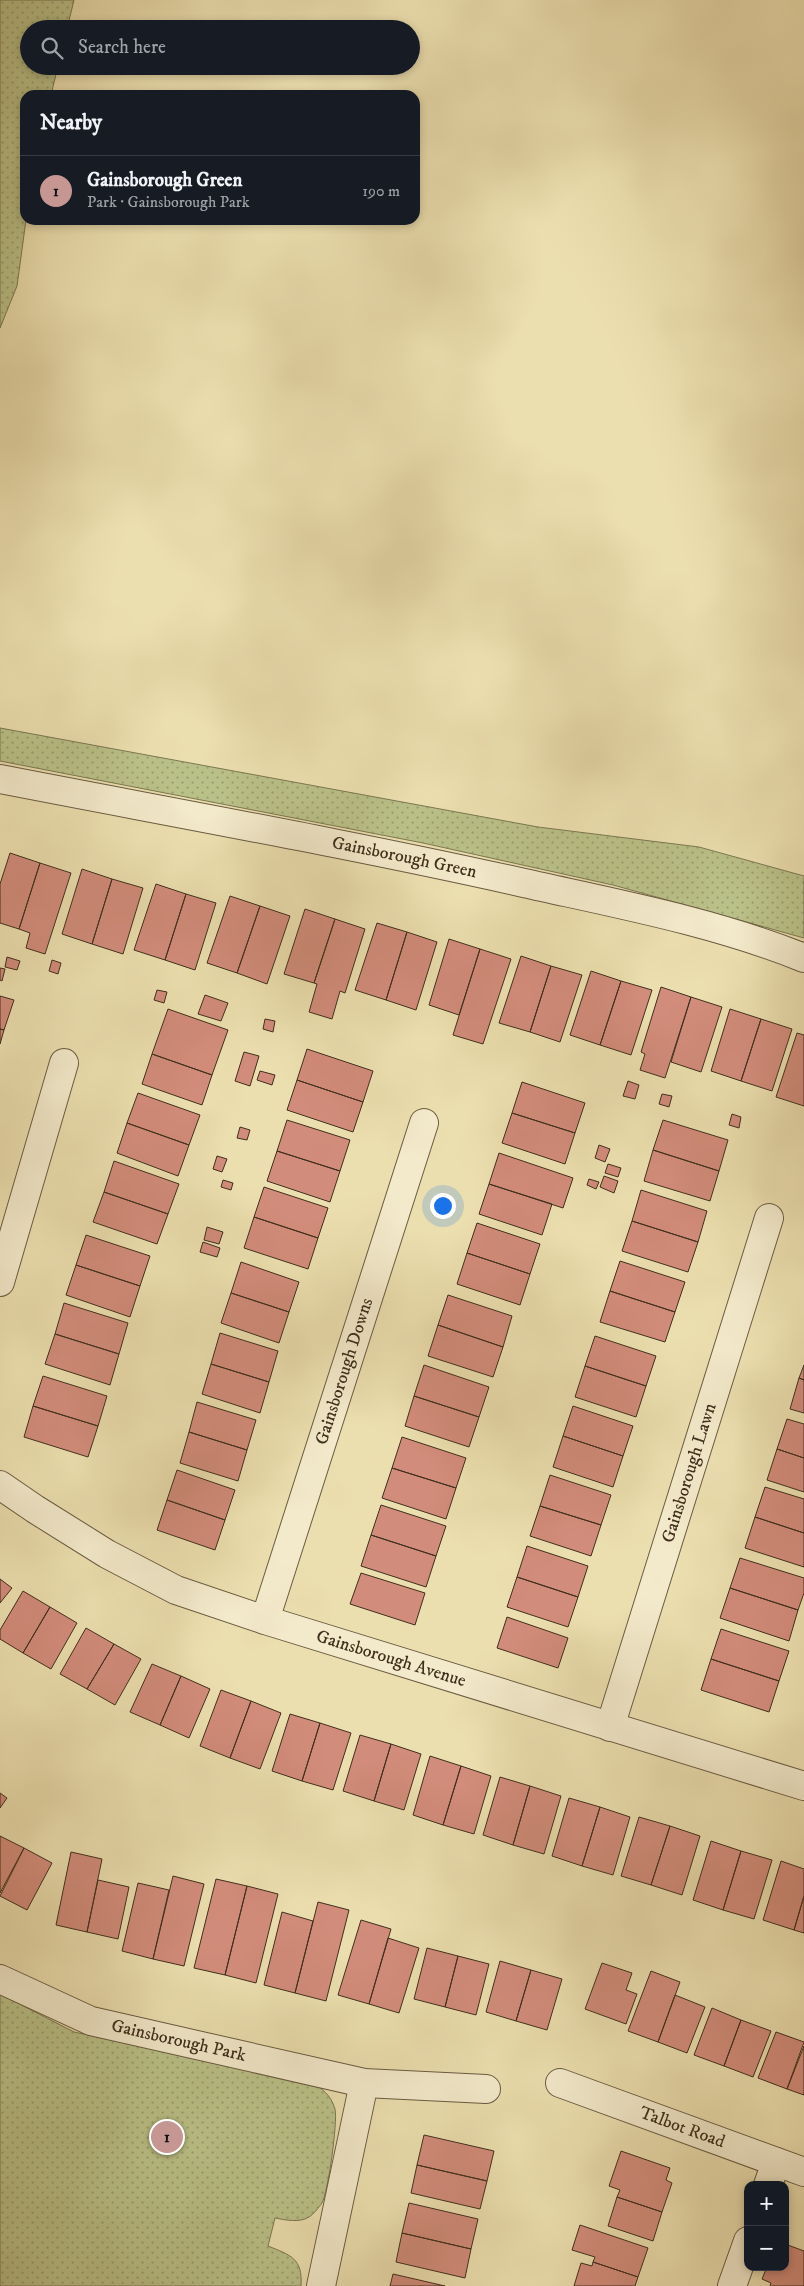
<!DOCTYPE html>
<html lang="en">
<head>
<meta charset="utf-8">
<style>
  body { margin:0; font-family:"IM FELL DW Pica",serif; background:#20242c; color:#f1f3f6 }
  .controls { position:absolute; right:15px; bottom:15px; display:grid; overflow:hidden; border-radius:10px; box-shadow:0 2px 8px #0003 }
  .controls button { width:45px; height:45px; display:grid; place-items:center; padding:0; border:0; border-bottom:1px solid #363941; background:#171b24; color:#f1f3f6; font:25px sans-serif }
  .you { position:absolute; left:442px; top:1205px; width:18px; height:18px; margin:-12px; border:4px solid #fff; border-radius:50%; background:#1a73e8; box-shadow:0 0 0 8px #1a73e833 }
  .badge { display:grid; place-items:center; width:32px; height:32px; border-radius:50%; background:#c59692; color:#111; font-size:16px; font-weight:700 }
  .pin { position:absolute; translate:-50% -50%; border:2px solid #fff; box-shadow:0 1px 5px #0006 }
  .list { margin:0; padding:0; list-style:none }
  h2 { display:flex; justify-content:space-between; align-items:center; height:65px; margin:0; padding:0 20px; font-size:21px }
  h2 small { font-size:16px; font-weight:400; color:#9ea1a6 }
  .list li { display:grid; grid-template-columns:32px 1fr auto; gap:15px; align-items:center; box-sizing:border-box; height:70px; padding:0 20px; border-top:1px solid #363941 }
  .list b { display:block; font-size:19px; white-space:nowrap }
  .list p { margin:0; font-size:16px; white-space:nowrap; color:#9ea1a6 }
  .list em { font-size:16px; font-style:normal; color:#9ea1a6 }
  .icon { flex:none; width:28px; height:28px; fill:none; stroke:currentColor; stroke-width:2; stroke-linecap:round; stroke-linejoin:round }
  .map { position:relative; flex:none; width:804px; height:2286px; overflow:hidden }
  .search { position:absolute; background:#171b24; box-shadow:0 2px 8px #0003; left:20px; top:20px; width:400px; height:55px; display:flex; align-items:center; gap:12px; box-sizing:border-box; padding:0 18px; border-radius:28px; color:#9ea1a6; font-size:19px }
  .panel { position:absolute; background:#171b24; box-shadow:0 2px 8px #0003; left:20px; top:90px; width:400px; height:135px; border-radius:15px }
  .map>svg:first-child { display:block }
  .grass { fill:url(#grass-dots); stroke:#7c7852 }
  .building { fill:#d28c7b; stroke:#3f2f1c }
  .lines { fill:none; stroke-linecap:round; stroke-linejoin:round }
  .minor-casing { stroke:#6a5b41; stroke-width:30 }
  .minor { stroke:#f3eacb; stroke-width:28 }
  .labels { text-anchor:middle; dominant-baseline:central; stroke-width:4; stroke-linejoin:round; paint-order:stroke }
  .street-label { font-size:18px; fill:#3f2f1c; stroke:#f3eacb }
</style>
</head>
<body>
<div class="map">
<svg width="804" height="2286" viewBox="0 0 804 2286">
  <defs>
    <pattern id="grass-dots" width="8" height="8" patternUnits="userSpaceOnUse" patternTransform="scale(1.25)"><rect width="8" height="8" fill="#bac188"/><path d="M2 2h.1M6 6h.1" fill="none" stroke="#999d6e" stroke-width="1.8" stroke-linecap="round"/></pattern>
  </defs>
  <rect width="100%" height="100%" fill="#ecdfaf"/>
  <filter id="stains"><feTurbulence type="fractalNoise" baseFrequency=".004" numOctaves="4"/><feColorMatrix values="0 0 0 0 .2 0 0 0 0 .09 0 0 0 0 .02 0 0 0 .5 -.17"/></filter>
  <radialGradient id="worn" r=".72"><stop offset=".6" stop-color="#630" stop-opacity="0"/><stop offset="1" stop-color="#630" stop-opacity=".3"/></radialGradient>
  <!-- grass -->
  <path class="grass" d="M0,0H74L67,29H29V66H58L51,95H25L26,220L17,286L0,328Z
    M0,728L538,827L699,847L804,876V938L613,885L423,843L0,761Z
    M0,1994L74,2032L310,2082C322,2088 331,2095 335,2109C338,2122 328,2192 322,2203C319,2207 313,2215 309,2217C300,2223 285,2220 275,2218L268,2246C290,2255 303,2258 301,2286H0Z"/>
  <!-- building -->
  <path class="building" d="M10,853L40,863L19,929L0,923V884Z
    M40,863L71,873L45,954L26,948L30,933L19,929Z
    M82,869L112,879L92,944L62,934Z
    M112,879L143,888L123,954L92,944Z
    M156,884L186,894L165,960L134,950Z
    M186,894L216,903L195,970L165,960Z
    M230,896L260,906L237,973L207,963Z
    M260,906L290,916L267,984L237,973Z
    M305,909L335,919L314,983L284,974Z
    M335,919L365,929L345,993L340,991L332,1019L309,1012L317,984L314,983Z
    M377,923L407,932L386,1000L355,990Z
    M407,932L437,942L416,1010L386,1000Z
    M449,939L480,949L459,1015L429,1005Z
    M480,949L511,959L483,1044L453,1035Z
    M521,956L551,966L530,1032L499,1023Z
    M7,957L20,961L17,970L5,967Z
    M52,960L61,963L58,974L49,971Z
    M551,966L582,975L560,1042L530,1032Z
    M0,968L5,969L2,981L0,980Z
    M591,971L621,981L600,1045L570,1035Z
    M621,981L652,990L631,1055L600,1045Z
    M661,987L691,997L665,1078L640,1070L645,1054L641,1052Z
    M157,990L167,992L164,1003L154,1000Z
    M205,995L228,1003L221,1021L198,1014Z
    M0,996L14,1000L4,1030L0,1029Z
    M691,997L722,1007L701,1072L671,1062Z
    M168,1009L228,1030L212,1075L152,1054Z
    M730,1009L761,1019L741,1081L711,1071Z
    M265,1019L275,1021L273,1032L263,1029Z
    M761,1019L792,1029L772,1091L741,1081Z
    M0,1029L4,1030L0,1044Z
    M797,1033L804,1035V1106L776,1097Z
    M307,1049L373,1071L363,1102L297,1080Z
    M244,1052L259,1056L250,1086L235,1081Z
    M152,1054L212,1075L202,1105L142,1084Z
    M260,1071L275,1075L272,1085L257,1080Z
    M297,1080L363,1102L353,1132L287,1110Z
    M628,1081L639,1085L635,1099L623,1096Z
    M522,1082L585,1103L575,1133L512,1113Z
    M138,1093L200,1115L189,1145L127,1123Z
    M662,1094L672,1096L669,1107L659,1104Z
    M512,1113L575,1133L565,1164L502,1143Z
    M732,1114L741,1117L739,1128L729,1125Z
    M287,1120L350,1140L340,1171L277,1151Z
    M663,1120L728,1140L719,1171L653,1150Z
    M127,1123L189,1145L178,1176L117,1153Z
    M240,1127L250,1130L247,1140L237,1138Z
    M599,1145L610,1149L605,1162L595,1158Z
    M653,1150L719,1171L710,1201L644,1181Z
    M277,1151L340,1171L330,1202L267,1181Z
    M499,1153L573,1178L563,1208L489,1184Z
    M217,1156L227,1159L222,1172L213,1169Z
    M114,1161L179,1184L168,1214L104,1192Z
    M608,1164L621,1168L618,1177L605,1173Z
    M604,1176L618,1181L614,1193L600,1187Z
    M589,1179L599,1182L596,1189L587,1185Z
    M223,1180L233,1183L231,1190L221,1187Z
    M489,1184L552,1204L542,1235L479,1214Z
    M264,1187L328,1208L318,1238L254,1217Z
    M641,1190L707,1211L698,1242L632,1221Z
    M104,1192L168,1214L157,1244L93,1222Z
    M254,1217L318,1238L308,1269L244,1248Z
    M632,1221L698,1242L688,1272L622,1251Z
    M477,1223L540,1244L530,1274L467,1253Z
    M207,1227L223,1232L219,1244L204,1240Z
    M86,1235L150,1256L140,1286L76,1265Z
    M203,1242L220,1248L217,1257L200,1252Z
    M467,1253L530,1274L520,1305L457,1284Z
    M620,1261L685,1282L675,1312L610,1291Z
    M241,1262L299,1282L289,1312L231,1293Z
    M76,1265L140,1286L130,1317L66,1295Z
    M610,1291L675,1312L665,1342L600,1322Z
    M231,1293L289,1312L279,1343L221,1323Z
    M448,1295L512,1316L503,1347L438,1325Z
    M64,1303L128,1323L119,1354L55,1334Z
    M438,1325L503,1347L493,1377L428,1356Z
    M220,1333L278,1351L269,1382L211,1364Z
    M55,1334L119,1354L110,1385L45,1364Z
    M595,1336L656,1356L646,1386L585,1366Z
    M211,1364L269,1382L260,1413L202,1394Z
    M424,1365L489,1387L479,1417L414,1396Z
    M804,1365V1380L799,1378Z
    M585,1366L646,1386L636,1417L575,1397Z
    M43,1376L107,1396L98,1426L33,1406Z
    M799,1378L804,1380V1413L790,1409Z
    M414,1396L479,1417L469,1447L405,1426Z
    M197,1402L256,1420L247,1450L189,1432Z
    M33,1406L98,1426L88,1457L24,1437Z
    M573,1406L633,1426L623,1456L563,1436Z
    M787,1419L804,1424V1458L777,1449Z
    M189,1432L247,1450L238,1481L180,1463Z
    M563,1436L623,1456L613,1487L553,1467Z
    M402,1437L466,1458L456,1488L392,1468Z
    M777,1449L804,1458V1492L767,1480Z
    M392,1468L456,1488L446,1519L382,1498Z
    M177,1470L235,1490L225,1520L167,1500Z
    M550,1475L611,1495L601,1525L540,1506Z
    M765,1487L804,1499V1533L755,1517Z
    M167,1500L225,1520L215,1550L157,1530Z
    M381,1505L446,1526L436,1556L371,1535Z
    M540,1506L601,1525L591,1556L530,1536Z
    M755,1517L804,1533V1567L745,1548Z
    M371,1535L436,1556L426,1587L361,1566Z
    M527,1546L588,1566L578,1597L517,1577Z
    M740,1558L804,1578V1593L798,1610L730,1588Z
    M361,1573L425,1593L415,1625L350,1604Z
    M517,1577L578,1597L568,1627L507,1607Z
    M0,1579L12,1588L0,1603Z
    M730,1588L798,1610L789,1641L720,1618Z
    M23,1591L50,1607L23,1653L0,1639V1630Z
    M50,1607L77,1623L51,1669L23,1653Z
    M507,1617L568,1638L558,1668L497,1648Z
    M86,1628L114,1644L87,1689L60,1674Z
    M721,1629L789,1651L779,1681L711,1659Z
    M114,1644L141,1659L115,1705L87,1689Z
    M711,1659L779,1681L769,1712L701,1690Z
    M152,1664L181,1676L160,1725L130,1712Z
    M181,1676L210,1689L189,1738L160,1725Z
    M221,1690L251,1701L230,1758L200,1746Z
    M251,1701L281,1713L260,1769L230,1758Z
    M290,1714L320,1723L302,1781L272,1771Z
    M320,1723L351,1733L333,1790L302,1781Z
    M360,1735L391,1744L374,1801L343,1791Z
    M391,1744L421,1754L404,1810L374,1801Z
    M430,1756L461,1766L443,1825L413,1815Z
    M461,1766L491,1776L474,1834L443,1825Z
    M500,1777L530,1786L513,1845L483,1835Z
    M530,1786L561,1796L544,1854L513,1845Z
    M0,1793L7,1798L0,1808Z
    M569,1798L600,1807L582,1866L552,1856Z
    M600,1807L630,1817L613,1875L582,1866Z
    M639,1817L670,1826L651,1885L621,1876Z
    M670,1826L700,1836L682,1895L651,1885Z
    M0,1836L24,1848L0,1893Z
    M711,1841L741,1851L723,1910L693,1900Z
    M24,1848L52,1863L27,1910L0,1896Z
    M741,1851L772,1860L754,1919L723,1910Z
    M71,1852L102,1859L87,1932L56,1925Z
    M781,1861L804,1869V1896L794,1930L763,1920Z
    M173,1876L204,1884L184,1966L153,1959Z
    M216,1879L247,1886L225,1975L194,1968Z
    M98,1880L129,1887L118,1939L87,1932Z
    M138,1883L169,1890L153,1959L122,1951Z
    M247,1886L278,1894L256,1983L225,1975Z
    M804,1896V1933L794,1930Z
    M318,1902L349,1910L326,2001L295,1993Z
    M282,1912L313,1921L295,1993L264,1985Z
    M361,1920L391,1929L369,2004L338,1995Z
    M388,1938L419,1948L399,2013L369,2004Z
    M427,1948L458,1956L445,2007L414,1999Z
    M458,1956L489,1964L476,2015L445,2007Z
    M500,1961L531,1970L516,2021L486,2012Z
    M602,1963L632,1973L626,1990L637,1994L626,2024L585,2009Z
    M531,1970L562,1979L547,2030L516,2021Z
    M651,1971L680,1982L658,2042L628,2031Z
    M675,1995L705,2007L687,2053L658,2042Z
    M712,2008L741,2020L724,2066L694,2055Z
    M741,2020L771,2031L753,2077L724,2066Z
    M776,2032L804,2042L787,2089L758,2078Z
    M804,2046V2095L787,2089Z
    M424,2135L494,2151L487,2181L417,2165Z
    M621,2151L670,2168L666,2180L672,2183L662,2212L617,2197L620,2190L609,2186Z
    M417,2165L487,2181L480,2209L411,2193Z
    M617,2197L662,2212L653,2241L608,2226Z
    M409,2203L478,2219L471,2249L402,2233Z
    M580,2225L648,2248L638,2277L593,2262L595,2257L572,2250Z
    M402,2233L471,2249L465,2278L396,2262Z
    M785,2244L804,2251V2286H770L771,2283L762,2279L767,2267H785Z
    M593,2262L638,2277L635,2286H574L581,2263L592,2266Z
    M393,2274L445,2286H390Z"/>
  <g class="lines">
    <!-- minor casing -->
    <g class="minor-casing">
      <g id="minor">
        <path id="s1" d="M0,779C175,813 350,844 524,883C618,904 715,922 804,958"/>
        <path d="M0,1282L64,1063"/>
        <path id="s2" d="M0,1485L35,1509L107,1554L176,1590L265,1620L804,1786"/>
        <path id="s3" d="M265,1620L424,1123"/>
        <path id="s4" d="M610,1727L769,1218"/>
        <path id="s5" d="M0,1979L91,2021L364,2083L486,2089"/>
        <path id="s6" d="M560,2083L804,2172"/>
        <path d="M768,2185L776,2162"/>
        <path d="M321,2286L364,2083"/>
        <path d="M732,2286L748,2241"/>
      </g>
    </g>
    <!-- minor -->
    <use href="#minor" class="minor"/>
  </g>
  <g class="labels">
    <!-- street labels -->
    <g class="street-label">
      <text stroke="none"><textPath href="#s1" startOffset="412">Gainsborough Green</textPath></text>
      <text stroke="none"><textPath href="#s3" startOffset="261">Gainsborough Downs</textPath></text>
      <text stroke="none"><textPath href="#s4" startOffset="266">Gainsborough Lawn</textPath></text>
      <text stroke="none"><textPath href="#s2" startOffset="431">Gainsborough Avenue</textPath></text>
      <text stroke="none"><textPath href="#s5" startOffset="190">Gainsborough Park</textPath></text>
      <text stroke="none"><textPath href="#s6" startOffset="130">Talbot Road</textPath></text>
    </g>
  </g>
  <rect width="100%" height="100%" filter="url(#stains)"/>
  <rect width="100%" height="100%" fill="url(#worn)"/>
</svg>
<div class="controls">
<button>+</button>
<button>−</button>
</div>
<div class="you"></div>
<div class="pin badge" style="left:167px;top:2137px">1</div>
<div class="search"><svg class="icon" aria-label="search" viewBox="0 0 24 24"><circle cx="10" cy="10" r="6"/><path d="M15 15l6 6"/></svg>Search here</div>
<section class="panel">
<h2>Nearby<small></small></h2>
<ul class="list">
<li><span class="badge">1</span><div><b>Gainsborough Green</b><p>Park · Gainsborough Park</p></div><em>190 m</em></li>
</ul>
</section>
</div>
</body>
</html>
